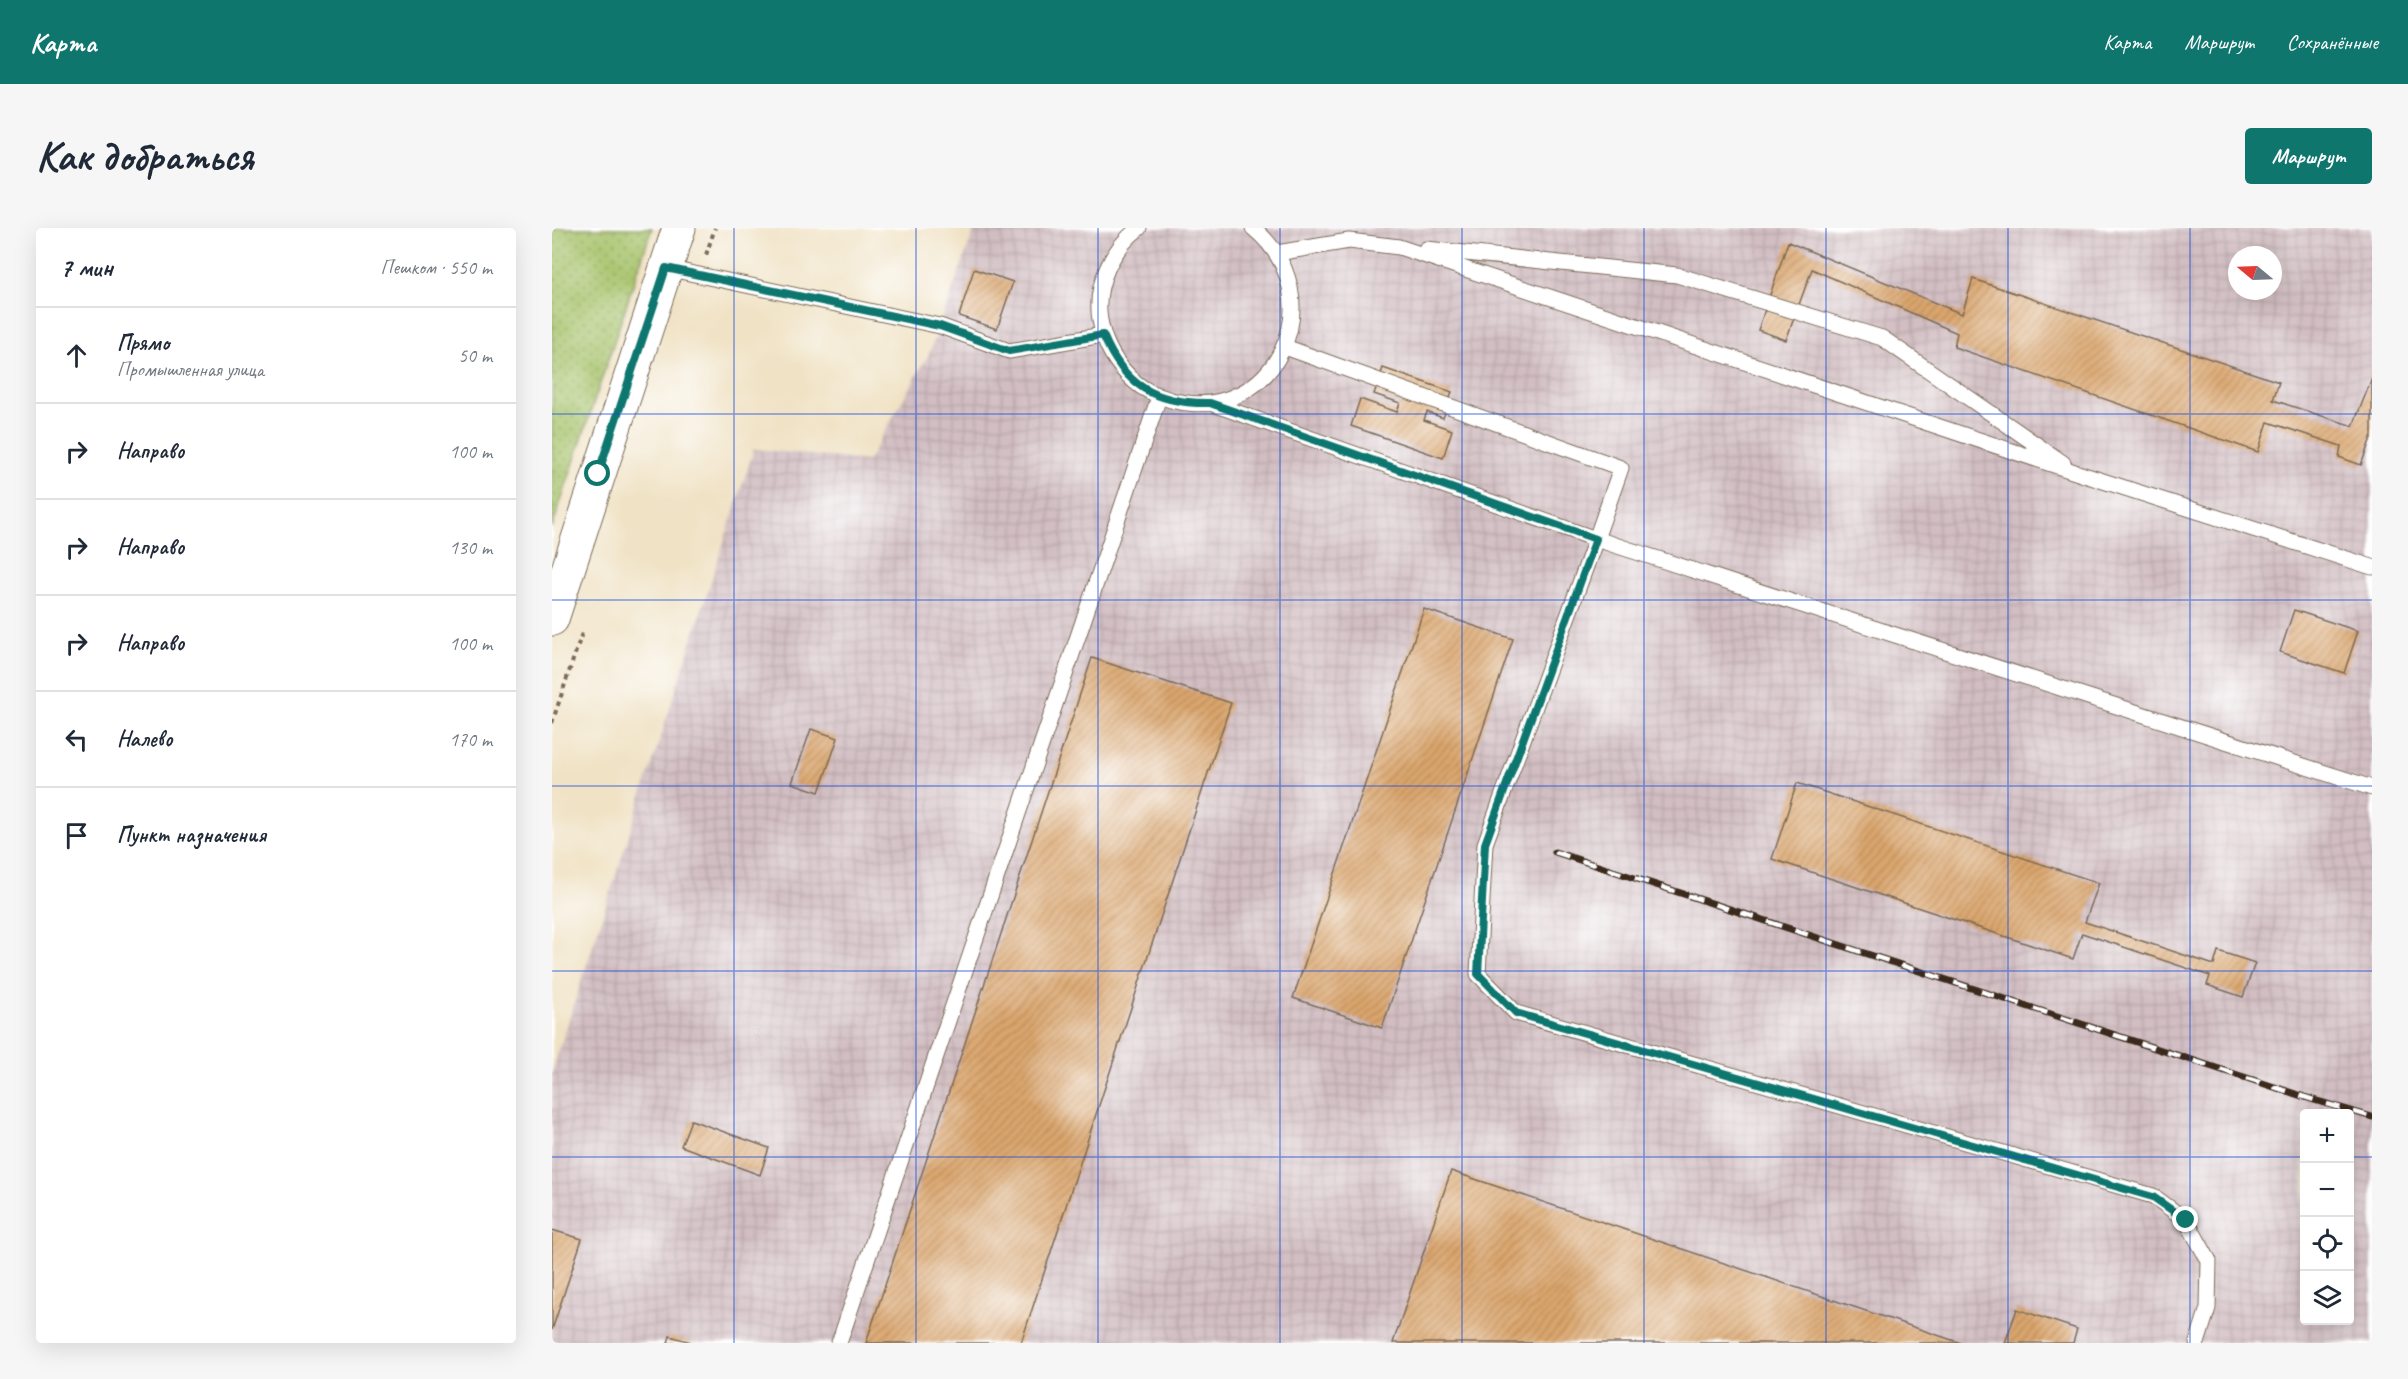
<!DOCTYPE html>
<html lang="ru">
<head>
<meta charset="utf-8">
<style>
  body { margin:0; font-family:Caveat,sans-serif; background:#f6f6f7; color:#1f2937 }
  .controls { position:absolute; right:18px; bottom:18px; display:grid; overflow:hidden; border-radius:6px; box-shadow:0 6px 24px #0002 }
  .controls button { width:54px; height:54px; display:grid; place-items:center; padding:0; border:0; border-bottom:2px solid #e0e1e3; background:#fff; color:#1f2937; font:30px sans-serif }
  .compass { position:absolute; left:1676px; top:18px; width:54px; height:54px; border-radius:50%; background:#fff; box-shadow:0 6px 24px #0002; rotate:289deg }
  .stop { position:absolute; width:18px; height:18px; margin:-14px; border:4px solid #0f766e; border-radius:50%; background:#fff }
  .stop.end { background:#0f766e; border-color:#fff; box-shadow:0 2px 6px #0008 }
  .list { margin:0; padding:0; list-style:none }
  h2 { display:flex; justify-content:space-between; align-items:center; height:78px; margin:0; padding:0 24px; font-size:26px }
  h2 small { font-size:20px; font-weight:400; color:#747a83 }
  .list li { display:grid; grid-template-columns:39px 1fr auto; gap:18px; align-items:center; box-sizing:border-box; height:96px; padding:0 24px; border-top:2px solid #e0e1e3 }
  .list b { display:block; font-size:22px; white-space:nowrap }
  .list p { margin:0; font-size:20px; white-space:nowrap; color:#747a83 }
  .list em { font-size:20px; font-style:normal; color:#747a83 }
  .icon { flex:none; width:33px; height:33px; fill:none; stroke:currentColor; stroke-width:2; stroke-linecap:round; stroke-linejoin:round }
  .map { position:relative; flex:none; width:1820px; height:1115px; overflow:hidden; border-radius:6px }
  header { display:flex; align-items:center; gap:36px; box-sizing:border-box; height:84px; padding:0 30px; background:#0f766e; color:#fff }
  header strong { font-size:28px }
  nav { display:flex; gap:33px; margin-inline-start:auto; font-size:21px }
  .intro { display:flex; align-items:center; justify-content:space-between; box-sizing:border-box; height:144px; padding:0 36px }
  h1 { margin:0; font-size:42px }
  .button { padding:15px 27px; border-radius:6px; background:#0f766e; color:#fff; font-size:21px; font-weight:700 }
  main { display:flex; gap:36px; padding:0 36px }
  aside { flex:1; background:#fff; border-radius:6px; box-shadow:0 6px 24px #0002 }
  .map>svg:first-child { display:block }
  .industrial { fill:url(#industrial-grid); fill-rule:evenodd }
  .garden { fill:url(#garden-dots); stroke:#707644; stroke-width:1.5 }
  .building { fill:url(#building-hatch) }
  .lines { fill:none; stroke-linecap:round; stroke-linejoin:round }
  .service-casing { stroke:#7a6a58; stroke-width:17 }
  .tertiary-casing { stroke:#7a6a58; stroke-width:35 }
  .path { stroke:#7a6a58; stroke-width:4; stroke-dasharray:4.5 4.5; stroke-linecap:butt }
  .service { stroke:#fff; stroke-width:15 }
  .tertiary { stroke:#fff; stroke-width:33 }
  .rail-casing { stroke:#3b2a1e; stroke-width:7 }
  .rail { stroke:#fff; stroke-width:4.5; stroke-dasharray:14; stroke-linecap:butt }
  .route { stroke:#0f766e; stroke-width:8 }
  .grid { fill:none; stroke:#1d4ed8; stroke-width:1.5; stroke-opacity:0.55 }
</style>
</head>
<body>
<header>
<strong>Карта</strong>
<nav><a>Карта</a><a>Маршрут</a><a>Сохранённые</a></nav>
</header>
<div class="intro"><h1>Как добраться</h1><a class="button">Маршрут</a></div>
<main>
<aside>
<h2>7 мин<small>Пешком · 550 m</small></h2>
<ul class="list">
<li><svg class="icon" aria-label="ahead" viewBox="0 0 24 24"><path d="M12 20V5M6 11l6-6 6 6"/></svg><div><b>Прямо</b><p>Промышленная улица</p></div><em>50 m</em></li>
<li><svg class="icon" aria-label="right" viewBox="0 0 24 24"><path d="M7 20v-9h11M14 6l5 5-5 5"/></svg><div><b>Направо</b></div><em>100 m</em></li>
<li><svg class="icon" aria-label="right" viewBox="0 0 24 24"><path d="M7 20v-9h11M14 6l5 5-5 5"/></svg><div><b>Направо</b></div><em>130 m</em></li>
<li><svg class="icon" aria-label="right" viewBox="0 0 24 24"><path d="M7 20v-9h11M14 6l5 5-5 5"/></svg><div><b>Направо</b></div><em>100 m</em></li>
<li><svg class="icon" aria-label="left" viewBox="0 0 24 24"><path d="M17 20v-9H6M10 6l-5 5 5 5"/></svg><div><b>Налево</b></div><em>170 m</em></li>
<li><svg class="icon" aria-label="arrive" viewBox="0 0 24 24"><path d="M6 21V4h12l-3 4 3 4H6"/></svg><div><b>Пункт назначения</b></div></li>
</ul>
</aside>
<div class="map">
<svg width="1820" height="1115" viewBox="0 0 1820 1115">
  <defs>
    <pattern id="industrial-grid" width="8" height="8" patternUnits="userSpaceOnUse" patternTransform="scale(1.5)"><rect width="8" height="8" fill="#d2bec2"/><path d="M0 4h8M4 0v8" fill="none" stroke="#b5a3a6"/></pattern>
    <pattern id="garden-dots" width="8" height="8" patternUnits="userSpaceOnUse" patternTransform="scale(1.5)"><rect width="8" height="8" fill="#a6c269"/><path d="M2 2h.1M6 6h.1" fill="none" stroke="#889e56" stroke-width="1.8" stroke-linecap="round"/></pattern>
    <pattern id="building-hatch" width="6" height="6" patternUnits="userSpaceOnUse" patternTransform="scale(1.5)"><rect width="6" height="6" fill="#dba66d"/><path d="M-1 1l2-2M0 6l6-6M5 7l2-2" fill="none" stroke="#b38759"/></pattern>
  </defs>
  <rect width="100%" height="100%" fill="#fff"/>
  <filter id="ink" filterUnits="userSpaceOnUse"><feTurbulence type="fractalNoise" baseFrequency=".0167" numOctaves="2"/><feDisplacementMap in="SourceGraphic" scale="12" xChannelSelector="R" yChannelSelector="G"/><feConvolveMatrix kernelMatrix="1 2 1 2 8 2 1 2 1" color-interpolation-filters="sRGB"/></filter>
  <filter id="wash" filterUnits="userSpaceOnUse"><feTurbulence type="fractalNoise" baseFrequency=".008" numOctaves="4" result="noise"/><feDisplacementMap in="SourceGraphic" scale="24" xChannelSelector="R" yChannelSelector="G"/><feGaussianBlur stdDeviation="1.35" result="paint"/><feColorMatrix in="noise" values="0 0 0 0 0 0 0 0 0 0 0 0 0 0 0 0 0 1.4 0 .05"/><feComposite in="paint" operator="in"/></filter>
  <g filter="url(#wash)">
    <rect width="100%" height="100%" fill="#f0e2c4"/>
    <!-- industrial -->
    <path class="industrial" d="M423,0H1820V1115H0V844L202,221L316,233L378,124ZM1685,27H1721V63H1685ZM1752,886H1798V1092H1752Z"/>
    <!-- garden -->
    <path class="garden" d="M0,0H100L0,300Z"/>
    <g id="blocks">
      <!-- building -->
      <path class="building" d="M1236,14L1410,86L1421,51L1727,154L1721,172L1801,198L1820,150V207L1809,237L1787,229L1789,218L1716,194L1706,224L1402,119L1405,105L1260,41L1234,112L1206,102Z
        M422,41L461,54L445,101L407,88Z
        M831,140L900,164L891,190L875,184L872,192L900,202L891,230L799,198L808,171L845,184L848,175L822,166Z
        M872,381L961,411L830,800L741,770Z
        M1742,382L1806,403L1792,445L1728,424Z
        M540,430L679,475L469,1115H314Z
        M259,501L286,510L267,564L240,555Z
        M1245,555L1547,655L1533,694L1662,737L1666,723L1703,735L1691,769L1655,757L1658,748L1530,705L1521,731L1220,631Z
        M139,892L217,920L208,947L129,918Z
        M899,943L1409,1115H841Z
        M0,1002L30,1011L0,1102Z
        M1465,1081L1525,1101L1521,1115H1453Z
        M118,1108L139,1114V1115H116Z"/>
    </g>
  </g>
  <g filter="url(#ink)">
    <use href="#blocks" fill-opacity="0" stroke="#7a6a58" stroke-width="1.5"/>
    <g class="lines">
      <!-- service casing -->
      <g class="service-casing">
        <path id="service" d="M587,0C560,21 542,57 548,92C552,117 564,137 583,154C593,163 606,168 619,172C722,199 785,69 701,0
          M874,21L1125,47L1330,110L1511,235
          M725,25L797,13L847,19L1526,245L1820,339
          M114,40L388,98L457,123L551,107
          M733,119L1069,240L1044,311L1820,560
          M658,175L1044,311L933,616L926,746L964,785L1601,968L1634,992L1657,1033L1656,1080L1645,1115
          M287,1115L607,169"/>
      </g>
      <!-- tertiary casing -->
      <g class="tertiary-casing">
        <path id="tertiary" d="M0,391L127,0"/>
      </g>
      <!-- path -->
      <path class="path" d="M154,27L163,0
        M0,495L30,405"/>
      <!-- service -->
      <use href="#service" class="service"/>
      <!-- tertiary -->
      <use href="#tertiary" class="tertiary"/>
      <!-- rail casing -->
      <g class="rail-casing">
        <path id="rail" d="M1003,624L1762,872L1820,889"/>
      </g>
      <!-- rail -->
      <use href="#rail" class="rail"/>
    </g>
  </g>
  <g class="lines" filter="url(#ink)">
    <!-- route -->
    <path class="route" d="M46,246L114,40L388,98L457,123L551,107C572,158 604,176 658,175L1044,311L933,616L926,746L964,785L1601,969L1634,992"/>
  </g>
  <!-- grid -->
  <path class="grid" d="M182,0V1115M364,0V1115M546,0V1115M728,0V1115M910,0V1115M1092,0V1115M1274,0V1115M1456,0V1115M1638,0V1115M0,186H1820M0,372H1820M0,558H1820M0,743H1820M0,929H1752M1798,929H1820"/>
</svg>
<div class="controls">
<button>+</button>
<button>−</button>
<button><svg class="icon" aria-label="locate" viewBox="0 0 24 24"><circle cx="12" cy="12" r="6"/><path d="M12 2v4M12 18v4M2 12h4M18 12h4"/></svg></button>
<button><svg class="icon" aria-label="layers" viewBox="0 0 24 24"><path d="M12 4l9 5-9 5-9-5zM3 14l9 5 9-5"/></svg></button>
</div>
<svg class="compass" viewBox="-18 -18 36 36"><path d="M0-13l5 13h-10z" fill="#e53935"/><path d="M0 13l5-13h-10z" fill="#747a83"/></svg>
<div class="stop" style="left:46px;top:246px"></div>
<div class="stop end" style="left:1634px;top:992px"></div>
</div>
</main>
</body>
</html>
